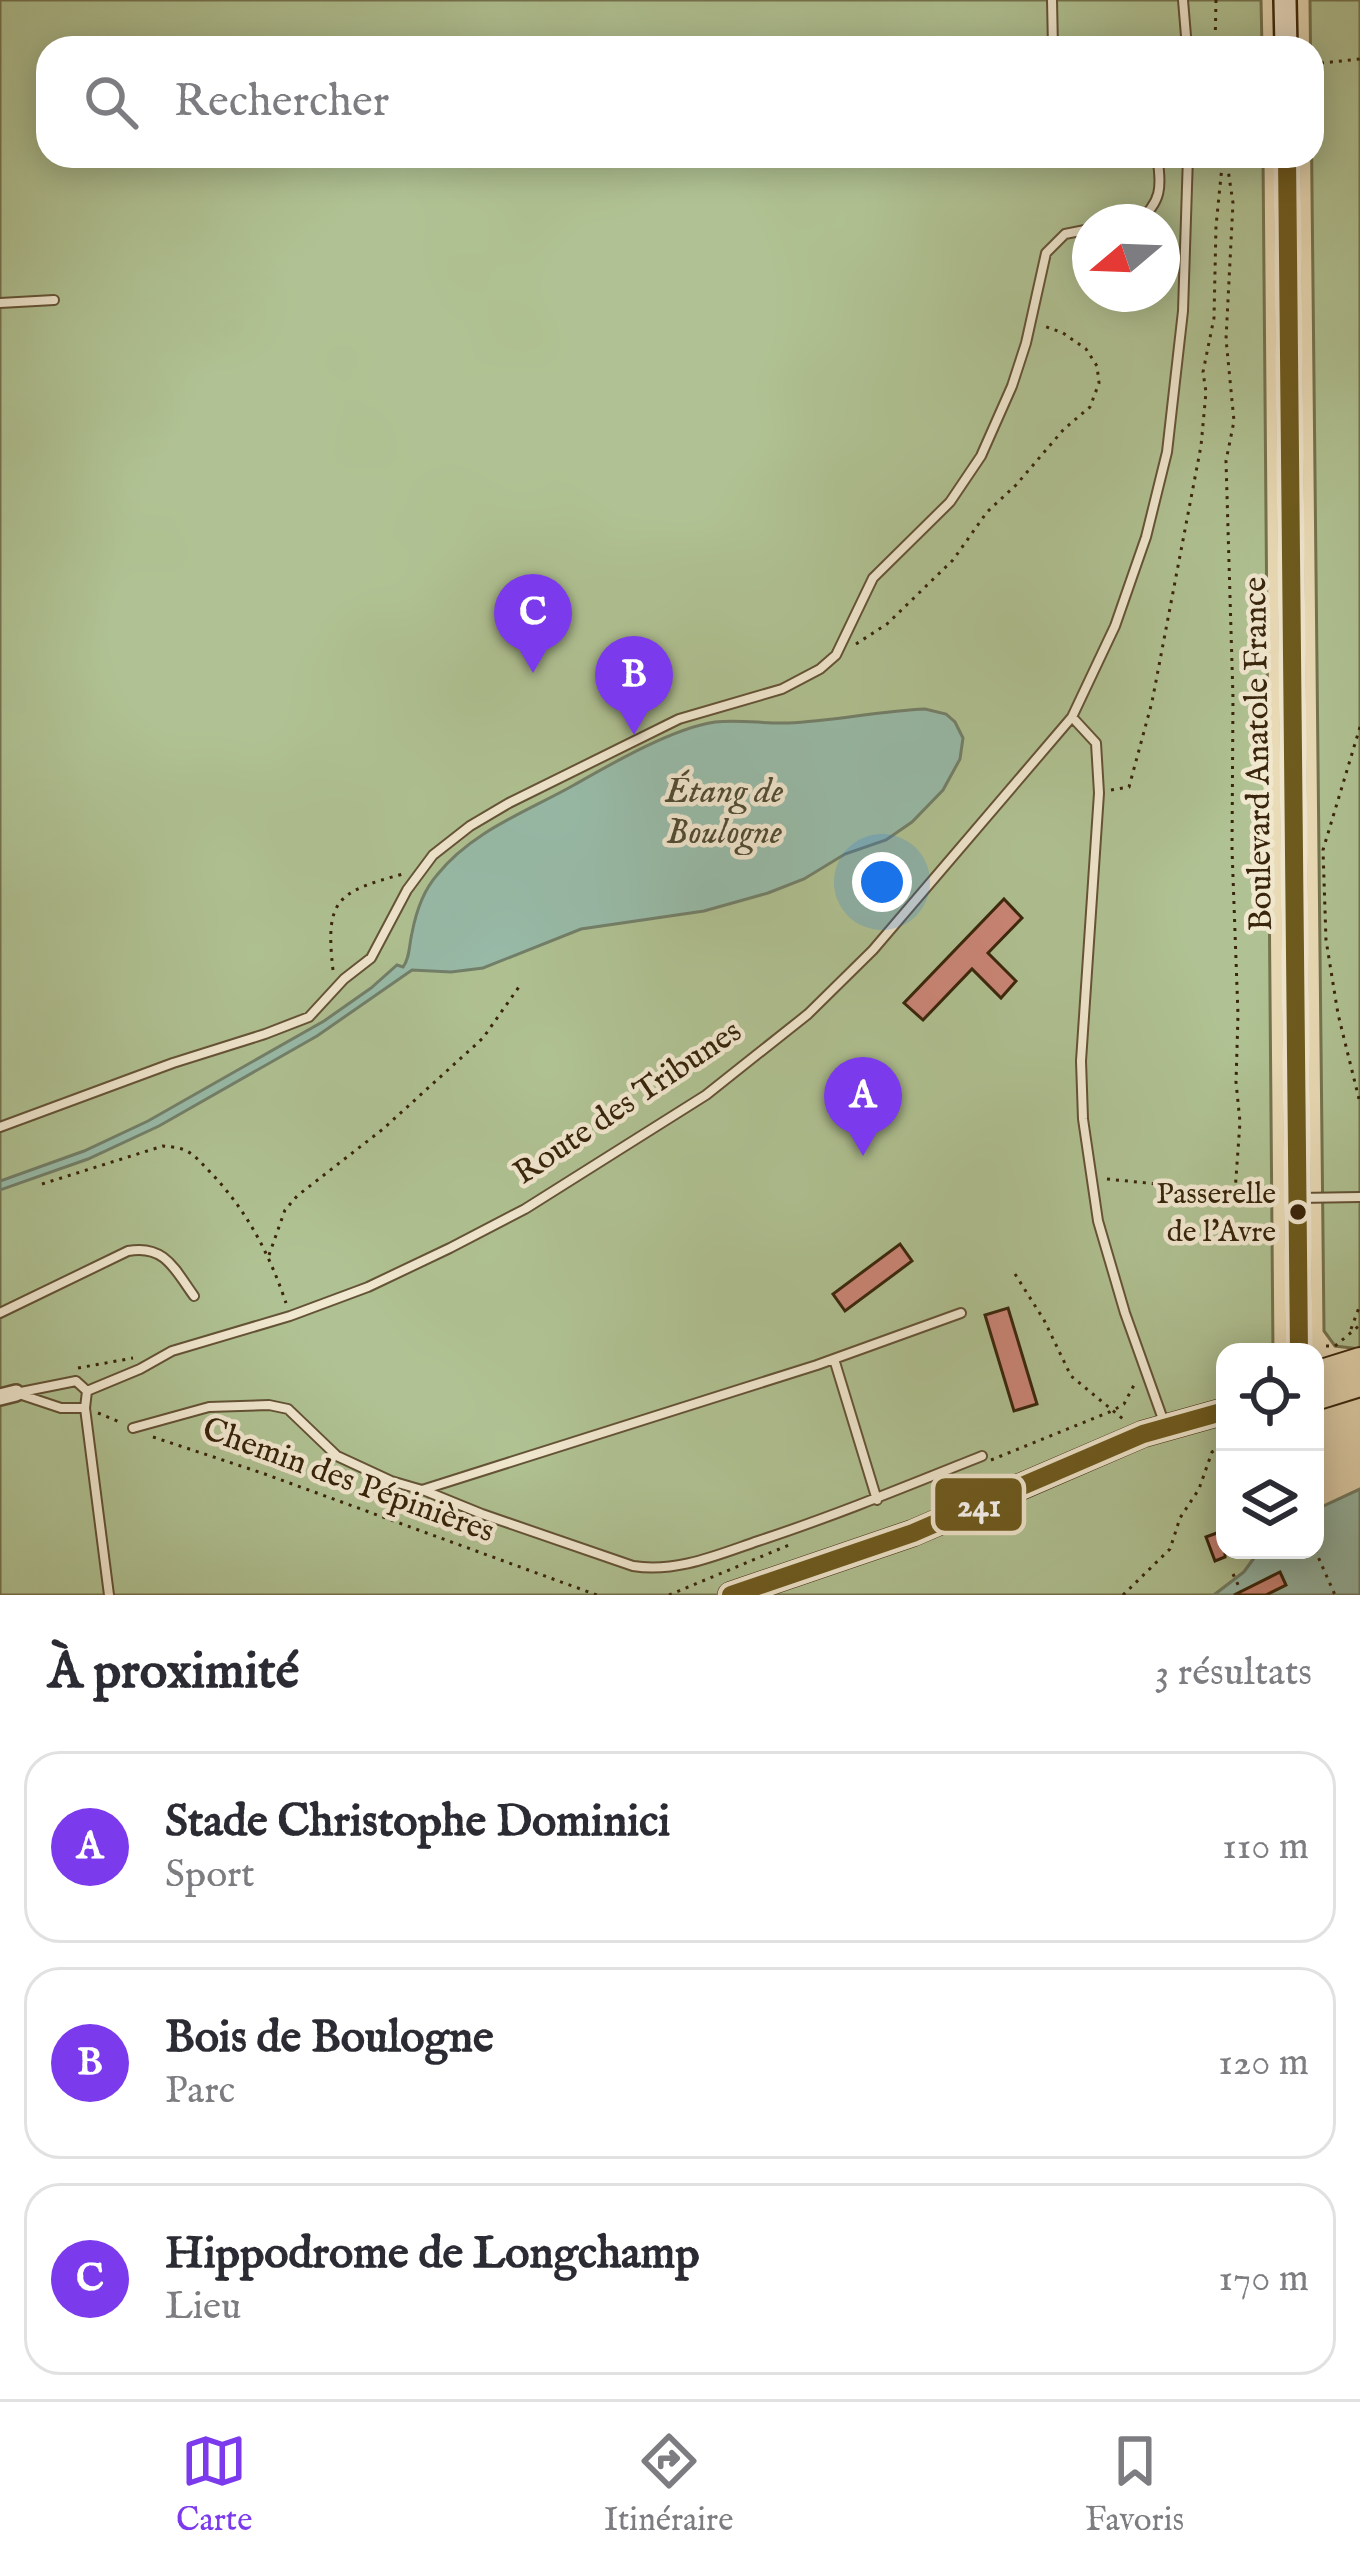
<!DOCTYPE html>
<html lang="fr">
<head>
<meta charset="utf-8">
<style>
  body { margin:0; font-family:"IM FELL English",serif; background:#f2f2f3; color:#2b2b33 }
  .controls { position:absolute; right:36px; bottom:36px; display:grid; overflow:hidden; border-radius:24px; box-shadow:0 6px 30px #0003 }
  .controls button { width:108px; height:108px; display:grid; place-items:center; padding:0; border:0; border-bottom:3px solid #e1e1e2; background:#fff; color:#2b2b33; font:60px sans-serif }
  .compass { position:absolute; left:1072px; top:204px; width:108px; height:108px; border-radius:50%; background:#fff; box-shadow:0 6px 30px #0003; rotate:251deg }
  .you { position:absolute; left:882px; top:882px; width:42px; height:42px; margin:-30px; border:9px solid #fff; border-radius:50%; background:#1a73e8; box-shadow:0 0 0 18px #1a73e833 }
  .badge { display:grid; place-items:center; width:78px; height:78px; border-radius:50%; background:#7c3aed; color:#fff; font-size:39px; font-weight:700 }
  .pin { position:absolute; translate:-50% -99px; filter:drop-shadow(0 3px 6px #0008) }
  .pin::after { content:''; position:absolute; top:63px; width:42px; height:36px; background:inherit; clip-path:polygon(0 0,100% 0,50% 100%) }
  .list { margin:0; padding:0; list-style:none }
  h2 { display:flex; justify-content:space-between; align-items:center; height:156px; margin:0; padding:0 48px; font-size:51px }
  h2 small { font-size:39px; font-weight:400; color:#7c7c81 }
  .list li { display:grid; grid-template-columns:78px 1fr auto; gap:36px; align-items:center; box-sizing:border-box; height:192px; margin:0 24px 24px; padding:0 24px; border:3px solid #e1e1e2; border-radius:36px }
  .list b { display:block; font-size:45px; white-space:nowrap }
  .list p { margin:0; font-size:39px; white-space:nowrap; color:#7c7c81 }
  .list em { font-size:39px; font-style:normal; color:#7c7c81 }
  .icon { flex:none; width:66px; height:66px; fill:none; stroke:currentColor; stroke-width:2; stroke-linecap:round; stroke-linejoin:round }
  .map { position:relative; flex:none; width:1360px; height:1595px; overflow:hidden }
  .search { position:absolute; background:#fff; box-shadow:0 6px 30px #0003; left:36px; right:36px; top:36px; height:132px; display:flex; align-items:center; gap:30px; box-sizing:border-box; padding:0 42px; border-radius:36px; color:#7c7c81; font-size:45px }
  .sheet { height:804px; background:#fff }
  nav { display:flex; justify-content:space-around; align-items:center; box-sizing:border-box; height:168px; border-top:3px solid #e1e1e2; background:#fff; font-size:33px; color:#7c7c81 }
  nav a { display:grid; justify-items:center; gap:6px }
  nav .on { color:#7c3aed }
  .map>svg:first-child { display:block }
  .green { fill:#b0c293; stroke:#74744f; stroke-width:3; fill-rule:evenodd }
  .water { fill:#98bcaa; stroke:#72806a; stroke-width:3 }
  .building { fill:#cc8678; stroke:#38250b; stroke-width:3 }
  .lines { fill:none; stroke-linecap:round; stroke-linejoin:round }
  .lane-casing { stroke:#645336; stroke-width:12 }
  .street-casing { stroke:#645336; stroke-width:20 }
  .secondary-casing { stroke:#38250b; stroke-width:26 }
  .primary-casing { stroke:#38250b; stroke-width:28 }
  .path { stroke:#38250b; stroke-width:3; stroke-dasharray:3 6; stroke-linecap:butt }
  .lane { stroke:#f1e8d0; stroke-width:8 }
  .street { stroke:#f1e8d0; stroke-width:15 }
  .secondary { stroke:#f1e8d0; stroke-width:21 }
  .primary { stroke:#eadcb7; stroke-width:24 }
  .bus-1-casing { stroke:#f1e8d0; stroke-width:27 }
  .bus-1 { stroke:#6e5b1e; stroke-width:18 }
  .bus-dot { fill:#38250b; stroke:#f1e8d0; stroke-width:4.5 }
  .labels { text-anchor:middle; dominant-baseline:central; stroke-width:9; stroke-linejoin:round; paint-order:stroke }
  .bus-label { font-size:30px; fill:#38250b; stroke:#f1e8d0; text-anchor:end }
  .street-label { font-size:33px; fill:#38250b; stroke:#f1e8d0 }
  .water-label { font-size:36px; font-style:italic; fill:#504b33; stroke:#f1e8d0 }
  .line-badge { stroke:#f1e8d0; stroke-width:4.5 }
  .badge-label { font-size:33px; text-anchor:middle; font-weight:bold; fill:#fff }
</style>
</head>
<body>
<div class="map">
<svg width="1360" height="1595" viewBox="0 0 1360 1595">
  <rect width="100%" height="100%" fill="#eadcb7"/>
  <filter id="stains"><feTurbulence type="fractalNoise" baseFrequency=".00167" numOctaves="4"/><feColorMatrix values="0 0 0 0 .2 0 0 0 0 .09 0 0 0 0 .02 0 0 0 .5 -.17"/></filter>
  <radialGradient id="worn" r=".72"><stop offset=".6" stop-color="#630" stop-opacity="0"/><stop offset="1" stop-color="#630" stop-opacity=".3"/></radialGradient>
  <!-- green -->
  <path class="green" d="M0,0H1261L1262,48H48V156H1263L1273,1352H1225V1550H1260L1244,1572L1214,1595H0ZM1090,222H1162V294H1090Z
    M1310,0H1360V1349L1335,1346L1324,1331Z"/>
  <!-- water -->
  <path class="water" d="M925,709L946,714L955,722L963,738L960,759L943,790L912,822L886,840L845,854L804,879L768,893L704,911L581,929L483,968L451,972L412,970L317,1036L159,1126L88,1159L0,1190V1181L84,1151L148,1121L324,1021L371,988L397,965L403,967C410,958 409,945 412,933C416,912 423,891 437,875C472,831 526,812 574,785C611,764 673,728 715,722C740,719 764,724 788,723C834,721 879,711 925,709Z
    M1360,1489V1595H1214L1244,1572L1260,1550H1315V1510Z"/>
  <!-- building -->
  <path class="building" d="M1004,899L1022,918L988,953L1016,981L1001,998L972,969L923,1020L904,1003Z
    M900,1244L912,1261L845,1311L833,1294Z
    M1008,1308L1037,1404L1014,1411L985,1315Z
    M1225,1530V1557L1215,1561L1206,1537Z
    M1280,1572L1286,1585L1266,1595H1234Z"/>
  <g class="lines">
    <!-- lane casing -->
    <g class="lane-casing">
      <path id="lane" d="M1052,0L1053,48
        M1183,0L1187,48
        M1137,222C1162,203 1162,186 1157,156
        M0,303L54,300
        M1072,717L1096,743L1099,793L1081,1061L1083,1119L1098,1221L1125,1313L1165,1425
        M0,1127L173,1063L265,1034L309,1017L344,979L371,958L407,890L433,855L470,826L509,803L679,719L782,689L820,669L836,655L873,578L950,502L981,456L1012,386L1026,343L1046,253L1065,234L1090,229
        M1298,1198L1360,1197
        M0,1313L128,1251C165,1244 175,1270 194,1296
        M834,1359L877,1500
        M76,1381L87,1391L85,1408H61L16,1393Z
        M87,1391L140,1369L172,1351L290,1316L368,1287L450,1248L525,1209L706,1095L808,1014L873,950L1072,717L1115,626L1146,537L1167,452L1183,311L1188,156
        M85,1408L109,1595
        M133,1428L209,1407L269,1405L288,1409L337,1456L391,1481L422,1490L817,1365L961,1313
        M423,1490L482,1514L633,1566C676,1573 717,1555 758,1541C834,1516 907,1486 982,1456"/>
    </g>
    <!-- street casing -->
    <g class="street-casing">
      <path id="street" d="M0,1397L16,1393"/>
    </g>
    <!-- secondary casing -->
    <g class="secondary-casing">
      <path id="secondary" d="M1285,0L1286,48
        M1287,156L1299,1352"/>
    </g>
    <!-- primary casing -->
    <g class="primary-casing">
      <path id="primary" d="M1315,1374L1360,1360
        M1315,1398L1360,1384
        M731,1595L913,1533L1143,1434L1225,1411"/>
    </g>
    <!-- path -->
    <path class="path" d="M1215,48L1216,0
      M1312,64L1360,59
      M1226,156L1233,203L1226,339L1234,421L1226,461L1233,698L1232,849L1238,1015L1236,1082L1240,1122L1235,1192
      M856,644L887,624L953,560L987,512L1016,485L1064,429L1090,407L1099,383L1097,366L1086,349L1063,333L1044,326
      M1360,727L1323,850L1326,940L1338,1014L1360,1103
      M1111,790L1129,787L1152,702L1201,446L1206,392L1203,372L1214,318L1216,226L1223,156
      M333,970C325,900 336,892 403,874
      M1107,1179L1277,1196
      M42,1184L163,1146C166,1146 180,1148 182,1149C194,1153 202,1164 211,1173C247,1211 269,1253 286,1303
      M269,1255L285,1210L297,1196L383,1129L483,1038L521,984
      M1015,1274L1044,1320L1071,1376L1123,1419
      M1351,1329L1360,1305
      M1326,1346H1335L1360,1325
      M78,1368L133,1358
      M98,1413L122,1423
      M153,1437L262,1473L597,1595
      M1220,1447L1225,1484
      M991,1460L1112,1411L1124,1404L1134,1385
      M1315,1550L1335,1595
      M1233,1574L1241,1591
      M669,1595L789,1545
      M1123,1595L1170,1549L1180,1518L1199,1489L1212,1452L1225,1443"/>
    <!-- lane -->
    <use href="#lane" class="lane"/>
    <!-- street -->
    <use href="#street" class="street"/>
    <!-- secondary -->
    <use href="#secondary" class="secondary"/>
    <!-- primary -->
    <use href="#primary" class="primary"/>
    <!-- bus-1 casing -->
    <g class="bus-1-casing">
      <path id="bus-1" d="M1287,156L1299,1352
        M731,1595L913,1533L1143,1434L1225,1411"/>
    </g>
    <!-- bus-1 -->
    <use href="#bus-1" class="bus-1"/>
  </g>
  <!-- markers -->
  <circle class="bus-dot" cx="1298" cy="1212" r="10"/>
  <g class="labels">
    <!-- bus labels -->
    <g class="bus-label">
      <text x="1276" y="1195">Passerelle<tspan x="1276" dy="38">de l'Avre</tspan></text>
    </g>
    <!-- street labels -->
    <g class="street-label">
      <text transform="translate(1259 754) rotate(-91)">Boulevard Anatole France</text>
      <text transform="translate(628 1103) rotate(-34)">Route des Tribunes</text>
      <text transform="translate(348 1481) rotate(20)">Chemin des Pépinières</text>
    </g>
    <!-- water labels -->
    <g class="water-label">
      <text x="724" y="792">Étang de<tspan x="724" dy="41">Boulogne</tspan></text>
    </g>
  </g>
  <rect class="line-badge" x="933" y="1476" width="91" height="57" rx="12" fill="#6e5b1e"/>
  <g class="badge-label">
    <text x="979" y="1516">241</text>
  </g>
  <rect width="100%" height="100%" filter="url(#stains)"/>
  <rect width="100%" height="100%" fill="url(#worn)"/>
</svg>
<div class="controls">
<button><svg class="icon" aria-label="locate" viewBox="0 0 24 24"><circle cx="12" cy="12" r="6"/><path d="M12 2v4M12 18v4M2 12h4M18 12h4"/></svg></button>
<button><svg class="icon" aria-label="layers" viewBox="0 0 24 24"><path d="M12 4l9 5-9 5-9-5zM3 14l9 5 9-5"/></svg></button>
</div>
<svg class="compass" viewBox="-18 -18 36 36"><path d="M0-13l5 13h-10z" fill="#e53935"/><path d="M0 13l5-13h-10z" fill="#7c7c81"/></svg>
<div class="you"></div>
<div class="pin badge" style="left:863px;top:1156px">A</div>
<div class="pin badge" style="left:634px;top:735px">B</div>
<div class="pin badge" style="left:533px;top:673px">C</div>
<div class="search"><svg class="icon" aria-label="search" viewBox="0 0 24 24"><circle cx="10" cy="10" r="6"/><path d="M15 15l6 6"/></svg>Rechercher</div>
</div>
<section class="sheet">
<h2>À proximité<small>3 résultats</small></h2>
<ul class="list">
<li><span class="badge">A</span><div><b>Stade Christophe Dominici</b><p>Sport</p></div><em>110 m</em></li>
<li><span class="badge">B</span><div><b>Bois de Boulogne</b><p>Parc</p></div><em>120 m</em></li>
<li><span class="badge">C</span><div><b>Hippodrome de Longchamp</b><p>Lieu</p></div><em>170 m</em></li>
</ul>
</section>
<nav>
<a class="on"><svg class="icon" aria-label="map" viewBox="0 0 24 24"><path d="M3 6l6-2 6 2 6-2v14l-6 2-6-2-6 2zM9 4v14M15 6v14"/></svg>Carte</a>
<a><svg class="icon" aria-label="directions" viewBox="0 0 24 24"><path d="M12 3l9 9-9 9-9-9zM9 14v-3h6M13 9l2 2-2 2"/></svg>Itinéraire</a>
<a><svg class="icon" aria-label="saved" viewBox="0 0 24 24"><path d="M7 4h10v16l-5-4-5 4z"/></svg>Favoris</a>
</nav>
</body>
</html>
